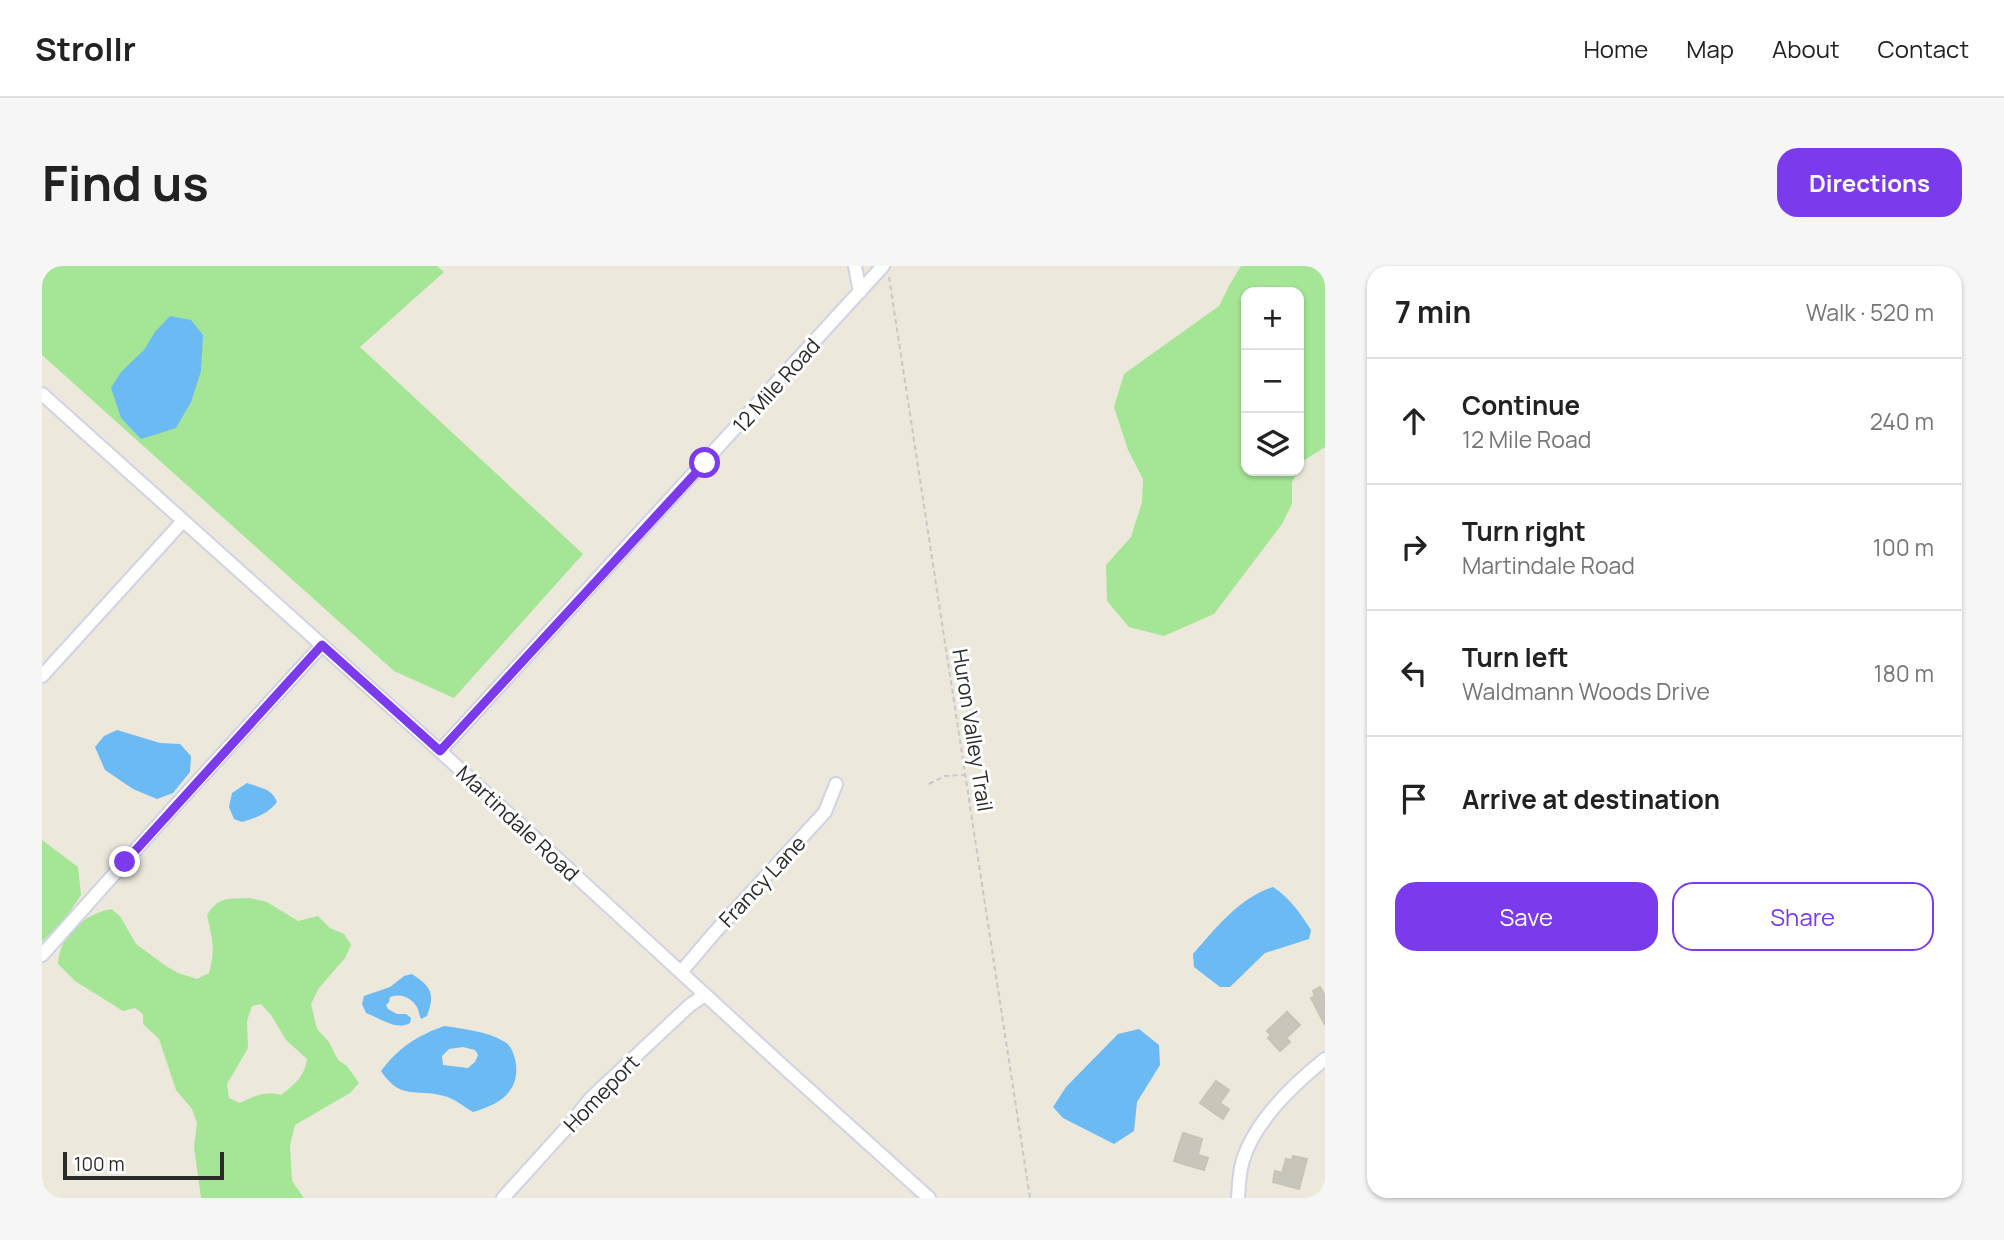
<!DOCTYPE html>
<html lang="en">
<head>
<meta charset="utf-8">
<style>
  body { margin:0; font-family:Manrope,sans-serif; background:#f6f6f6; color:#222 }
  .controls { position:absolute; right:21px; top:21px; display:grid; overflow:hidden; border-radius:14px; box-shadow:0 2px 5px #0004 }
  .controls button { width:63px; height:63px; display:grid; place-items:center; padding:0; border:0; border-bottom:2px solid #e0e0e0; background:#fff; color:#222; font:35px sans-serif }
  .scale { position:absolute; left:21px; bottom:18px; width:161px; box-sizing:border-box; padding-left:7px; border:4px solid #2a2a2a; border-top:0; font-size:19px; line-height:24px; white-space:nowrap; color:#2a2a2a; -webkit-text-stroke:5px #fff; paint-order:stroke }
  .stop { position:absolute; width:21px; height:21px; margin:-16px; border:5px solid #7c3aed; border-radius:50%; background:#fff }
  .stop.end { background:#7c3aed; border-color:#fff; box-shadow:0 2px 7px #0008 }
  .list { margin:0; padding:0; list-style:none }
  h2 { display:flex; justify-content:space-between; align-items:center; height:91px; margin:0; padding:0 28px; font-size:30px }
  h2 small { font-size:23px; font-weight:400; color:#767676 }
  .list li { display:grid; grid-template-columns:46px 1fr auto; gap:21px; align-items:center; box-sizing:border-box; height:126px; padding:0 28px; border-top:2px solid #e0e0e0 }
  .list b { display:block; font-size:26px; white-space:nowrap }
  .list p { margin:0; font-size:23px; white-space:nowrap; color:#767676 }
  .list em { font-size:23px; font-style:normal; color:#767676 }
  .actions { display:flex; gap:14px; padding:21px 28px }
  .actions a { flex:1; padding:16px 0; border:2px solid #7c3aed; border-radius:21px; text-align:center; font-size:24px; color:#7c3aed }
  .actions .main { background:#7c3aed; color:#fff }
  .icon { flex:none; width:38px; height:38px; fill:none; stroke:currentColor; stroke-width:2; stroke-linecap:round; stroke-linejoin:round }
  .map { position:relative; flex:none; width:1283px; height:932px; overflow:hidden; border-radius:21px }
  header { display:flex; align-items:center; gap:42px; box-sizing:border-box; height:98px; padding:0 35px; background:#fff; border-bottom:2px solid #e0e0e0 }
  header strong { font-size:33px }
  nav { display:flex; gap:38px; margin-inline-start:auto; font-size:24px }
  .intro { display:flex; align-items:center; justify-content:space-between; box-sizing:border-box; height:168px; padding:0 42px }
  h1 { margin:0; font-size:49px }
  .button { padding:18px 32px; border-radius:21px; background:#7c3aed; color:#fff; font-size:24px; font-weight:700 }
  main { display:flex; gap:42px; padding:0 42px }
  aside { flex:1; background:#fff; border-radius:21px; box-shadow:0 2px 5px #0004 }
  .map>svg:first-child { display:block }
  .green { fill:#a5e596; fill-rule:evenodd }
  .water { fill:#6bbaf3; fill-rule:evenodd }
  .building { fill:#c8c5bb; stroke:#c8c4b5; stroke-width:2 }
  .lines { fill:none; stroke-linecap:round; stroke-linejoin:round }
  .minor-casing { stroke:#d1d2e4; stroke-width:16 }
  .path { stroke:#c8c8c8; stroke-width:2; stroke-dasharray:5 3.5; stroke-linecap:butt }
  .minor { stroke:#fff; stroke-width:12 }
  .route { stroke:#7c3aed; stroke-width:9 }
  .labels { text-anchor:middle; dominant-baseline:central; stroke-width:6; stroke-linejoin:round; paint-order:stroke }
  .street-label { font-size:21px; fill:#2a2a2a; stroke:#fff }
</style>
</head>
<body>
<header>
<strong>Strollr</strong>
<nav><a>Home</a><a>Map</a><a>About</a><a>Contact</a></nav>
</header>
<div class="intro"><h1>Find us</h1><a class="button">Directions</a></div>
<main>
<div class="map">
<svg width="1283" height="932" viewBox="0 0 1283 932">
  <rect width="100%" height="100%" fill="#ede8dc"/>
  <!-- green -->
  <path class="green" d="M0,0H395L402,6L318,81L541,288L412,432L352,405L0,89Z
    M1199,0H1283V181L1261,195L1257,204V26H1204V205H1256L1250,216V238L1240,258L1172,348L1122,370L1087,361L1065,335L1064,299L1089,271L1100,236L1101,213L1086,184L1072,141L1082,108L1177,40L1188,18Z
    M0,574L36,601L39,629L23,653L0,676Z
    M207,632L225,636L256,655L276,650L288,662L302,668L309,679L303,692L277,722L269,738L275,763L287,776L296,794L305,800L317,817L308,827L253,859L248,879L250,915L262,932H159L152,881L155,857L150,843L134,824L117,773L101,758V748L93,742L81,745L33,715L16,698C18,668 41,649 69,643L78,650L94,678L124,700L136,707L155,713L167,707C174,682 170,673 165,649C177,630 186,633 207,632ZM219,738L229,749L244,774L265,793C263,810 252,819 239,829C223,825 212,830 198,837L187,832L185,818L206,782L205,755L210,740Z"/>
  <!-- water -->
  <path class="water" d="M128,50L149,54L161,69L159,105L149,136L134,162L99,173L79,152L69,122L79,106L102,84L113,66Z
    M75,464L118,477L138,478L149,490L148,506L131,527L115,533L91,523L63,504L53,481L62,470Z
    M205,517C217,521 231,523 235,536C226,548 213,552 200,556L192,553L187,541L190,527Z
    M1231,621C1248,632 1258,647 1269,664L1267,673L1223,687L1188,721H1178L1152,701L1151,688C1174,662 1197,632 1231,621Z
    M370,708C390,721 393,728 385,750L379,753C377,749 377,745 375,741C369,731 358,727 348,731L347,736L344,739L346,743L355,748H364L369,752L368,757C354,765 338,752 324,747L320,738L322,730L348,721L362,710Z
    M402,760C422,763 444,765 461,775C468,778 471,785 473,793C480,825 458,838 431,846C422,841 412,832 402,830C373,822 359,835 339,805C357,781 375,770 402,760ZM421,781L433,784L436,789L433,796L426,802L401,799L400,790L407,783Z
    M1097,763L1117,779L1118,799L1095,836L1092,865L1072,878L1021,852L1011,841L1024,821L1076,768Z"/>
  <!-- building -->
  <path class="building" d="M1278,721L1283,730V759L1269,732L1273,730L1271,725Z
    M1245,746L1258,759L1244,772L1248,776L1238,785L1226,772L1229,769L1225,765Z
    M1174,815L1187,824L1178,837L1187,843L1181,853L1158,837Z
    M1141,867L1160,873L1156,889L1166,892L1162,904L1132,895Z
    M1251,890L1265,893L1257,923L1231,916L1233,905L1240,907L1244,893L1250,894Z"/>
  <g class="lines">
    <!-- minor casing -->
    <g class="minor-casing">
      <path id="minor" d="M813,0L818,26
        M0,128L398,485L744,803L887,932
        M0,410L141,255
        M398,485L841,0
        M0,689L132,541L280,379
        M639,706L673,666L783,546L794,518
        M461,932L528,858L549,832L648,739L663,729
        M1196,932C1197,919 1197,906 1201,894C1213,855 1252,818 1283,793"/>
    </g>
    <!-- path -->
    <path class="path" d="M847,11L988,932
      M887,518L903,510L923,509"/>
    <!-- minor -->
    <use href="#minor" class="minor"/>
  </g>
  <g class="lines">
    <!-- route -->
    <path class="route" d="M83,596L280,379L398,485L663,197"/>
  </g>
  <g class="labels">
    <!-- street labels -->
    <g class="street-label">
      <text transform="translate(734 119) rotate(-48)">12 Mile Road</text>
      <text transform="translate(931 464) rotate(81)">Huron Valley Trail</text>
      <text transform="translate(476 557) rotate(43)">Martindale Road</text>
      <text transform="translate(720 615) rotate(-47)">Francy Lane</text>
      <text transform="translate(559 827) rotate(-46)">Homeport</text>
    </g>
  </g>
</svg>
<div class="controls">
<button>+</button>
<button>−</button>
<button><svg class="icon" aria-label="layers" viewBox="0 0 24 24"><path d="M12 4l9 5-9 5-9-5zM3 14l9 5 9-5"/></svg></button>
</div>
<div class="scale">100 m</div>
<div class="stop" style="left:663px;top:197px"></div>
<div class="stop end" style="left:83px;top:596px"></div>
</div>
<aside>
<h2>7 min<small>Walk · 520 m</small></h2>
<ul class="list">
<li><svg class="icon" aria-label="ahead" viewBox="0 0 24 24"><path d="M12 20V5M6 11l6-6 6 6"/></svg><div><b>Continue</b><p>12 Mile Road</p></div><em>240 m</em></li>
<li><svg class="icon" aria-label="right" viewBox="0 0 24 24"><path d="M7 20v-9h11M14 6l5 5-5 5"/></svg><div><b>Turn right</b><p>Martindale Road</p></div><em>100 m</em></li>
<li><svg class="icon" aria-label="left" viewBox="0 0 24 24"><path d="M17 20v-9H6M10 6l-5 5 5 5"/></svg><div><b>Turn left</b><p>Waldmann Woods Drive</p></div><em>180 m</em></li>
<li><svg class="icon" aria-label="arrive" viewBox="0 0 24 24"><path d="M6 21V4h12l-3 4 3 4H6"/></svg><div><b>Arrive at destination</b></div></li>
</ul>
<div class="actions"><a class="main">Save</a><a>Share</a></div>
</aside>
</main>
</body>
</html>
